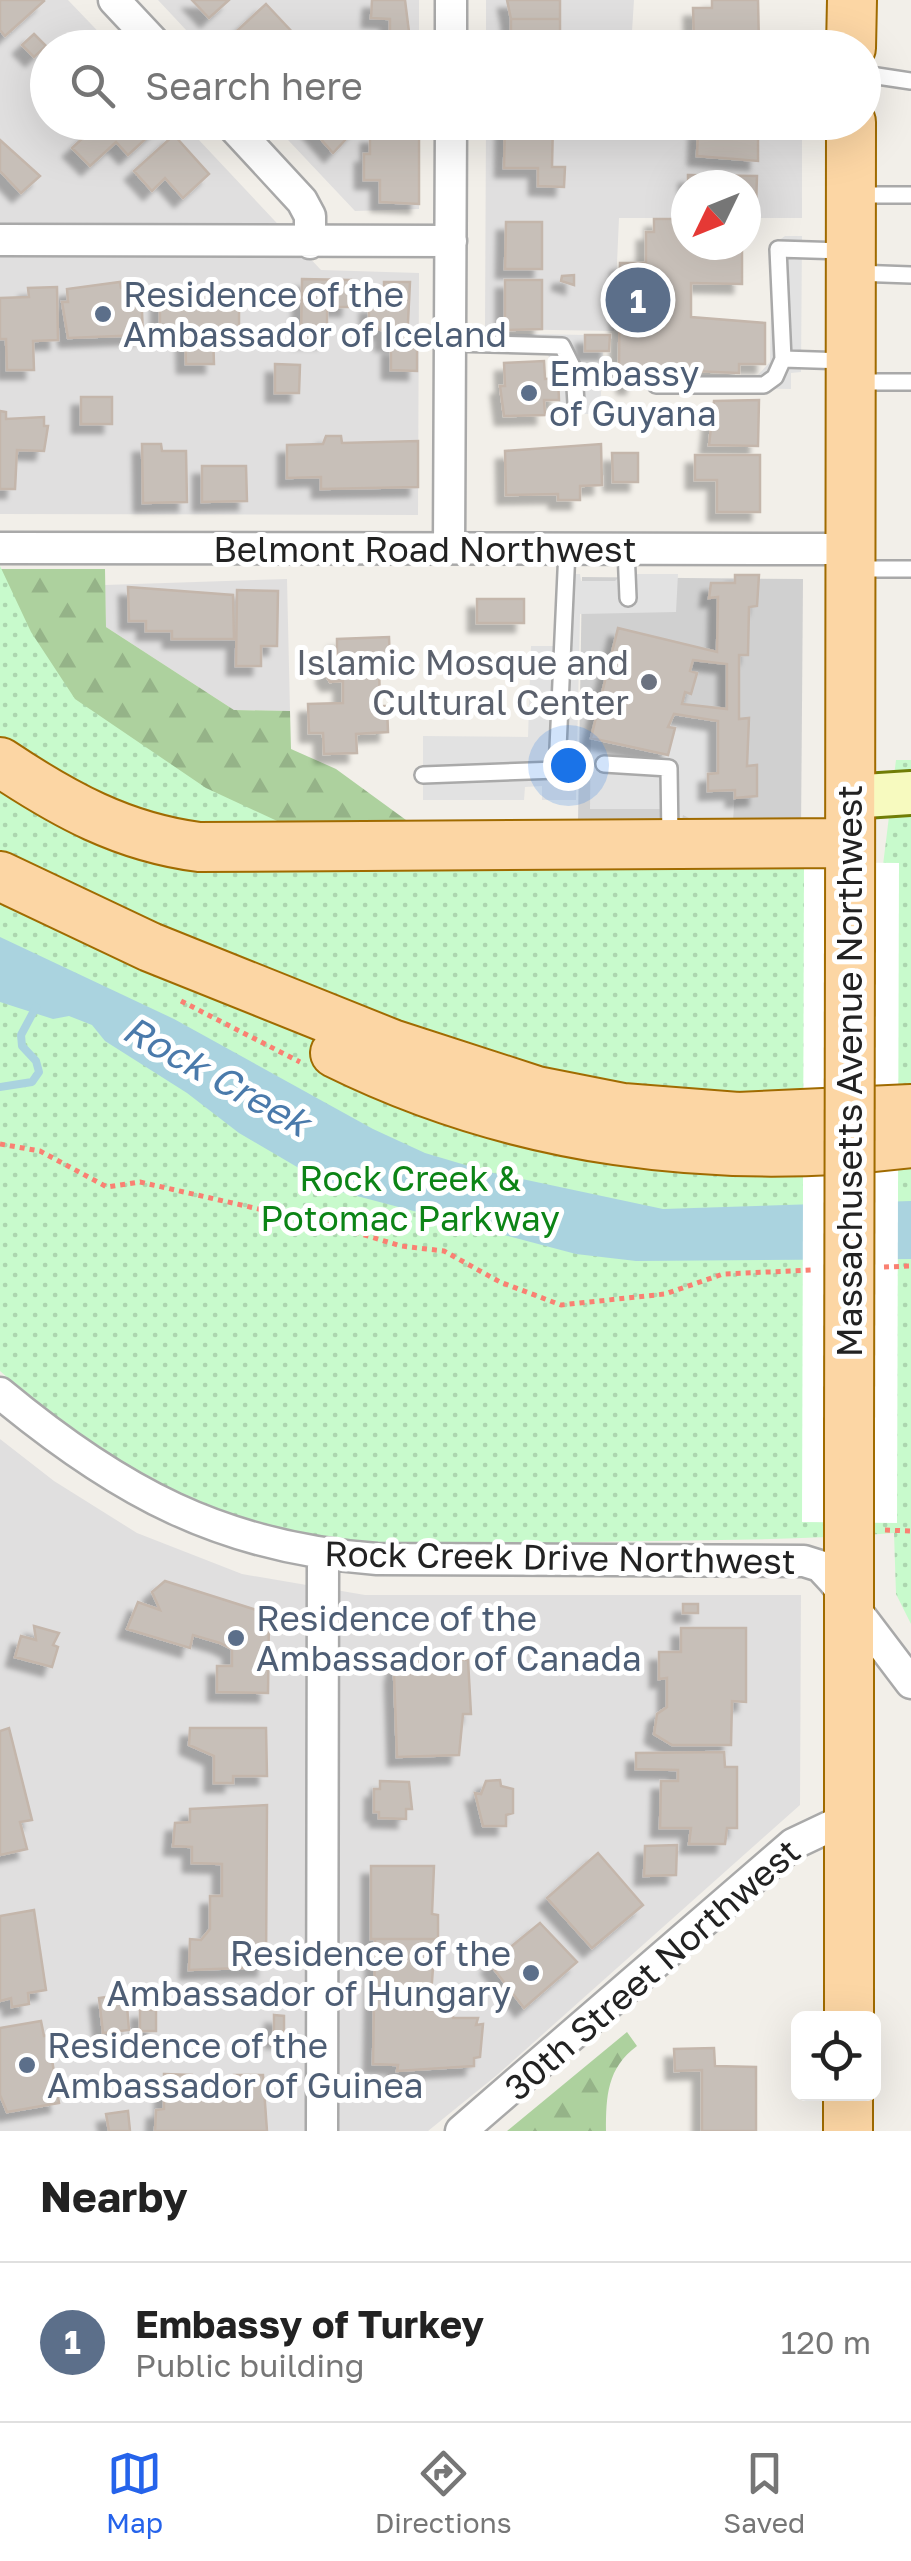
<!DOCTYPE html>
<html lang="en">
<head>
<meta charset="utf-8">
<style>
  body { margin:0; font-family:"Golos Text",sans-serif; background:#f2f2f2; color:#222 }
  .controls { position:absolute; right:30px; bottom:30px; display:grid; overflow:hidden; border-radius:15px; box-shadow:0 10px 40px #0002 }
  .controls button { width:90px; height:90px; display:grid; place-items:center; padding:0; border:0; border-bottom:2px solid #e0e0e0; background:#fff; color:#222; font:50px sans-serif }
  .compass { position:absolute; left:671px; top:170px; width:90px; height:90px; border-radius:50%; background:#fff; box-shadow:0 10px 40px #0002; rotate:227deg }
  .you { position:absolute; left:568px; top:765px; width:35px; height:35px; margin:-25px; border:8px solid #fff; border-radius:50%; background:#1a73e8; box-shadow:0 0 0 15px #1a73e833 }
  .badge { display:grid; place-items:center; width:65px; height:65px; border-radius:50%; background:#2563eb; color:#fff; font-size:32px; font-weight:700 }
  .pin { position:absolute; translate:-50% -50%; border:5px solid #fff; box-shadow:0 2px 10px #0006 }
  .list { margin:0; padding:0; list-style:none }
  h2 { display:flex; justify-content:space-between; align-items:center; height:130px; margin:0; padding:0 40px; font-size:42px }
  h2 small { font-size:32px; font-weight:400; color:#767676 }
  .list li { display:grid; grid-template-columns:65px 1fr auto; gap:30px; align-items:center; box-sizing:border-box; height:160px; padding:0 40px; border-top:2px solid #e0e0e0 }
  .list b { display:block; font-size:38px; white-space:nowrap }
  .list p { margin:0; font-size:32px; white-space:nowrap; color:#767676 }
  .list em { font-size:32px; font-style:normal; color:#767676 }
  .icon { flex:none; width:55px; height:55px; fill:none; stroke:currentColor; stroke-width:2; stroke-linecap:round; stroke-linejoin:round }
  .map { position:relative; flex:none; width:911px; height:2131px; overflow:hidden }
  .search { position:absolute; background:#fff; box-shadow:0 10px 40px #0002; left:30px; right:30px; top:30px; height:110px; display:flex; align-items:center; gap:25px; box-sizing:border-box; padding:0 35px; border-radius:55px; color:#767676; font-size:38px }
  .sheet { height:290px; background:#fff }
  nav { display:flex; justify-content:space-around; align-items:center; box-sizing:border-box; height:140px; border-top:2px solid #e0e0e0; background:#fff; font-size:28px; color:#767676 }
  nav a { display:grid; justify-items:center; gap:5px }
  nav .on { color:#2563eb }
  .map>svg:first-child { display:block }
  .residential { fill:#e0dfdf }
  .religious { fill:#d0d0d0 }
  .forest { fill:url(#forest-firs) }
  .park { fill:url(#park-dots) }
  .parking { fill:#e2e2e2 }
  .water { fill:#aad3df }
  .pier { fill:#fff }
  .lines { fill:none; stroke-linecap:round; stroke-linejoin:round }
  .stream { stroke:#aad3df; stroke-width:8 }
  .building { fill:#c7bfb8; stroke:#c4b6ab; stroke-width:2.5; fill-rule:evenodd; filter:url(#shadow) }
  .lane-casing { stroke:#a9a9a9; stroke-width:20 }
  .street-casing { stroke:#a9a9a9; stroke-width:35 }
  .secondary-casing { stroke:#707d05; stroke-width:48 }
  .primary-casing { stroke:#a06b00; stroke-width:52 }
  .path { stroke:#fa8072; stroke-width:5; stroke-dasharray:5 5; stroke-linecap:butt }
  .lane { stroke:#fff; stroke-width:15 }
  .street { stroke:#fff; stroke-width:30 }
  .secondary { stroke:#f7fabf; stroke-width:42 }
  .primary { stroke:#fcd6a4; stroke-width:48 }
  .primary-bridge-casing { stroke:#a06b00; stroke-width:52; stroke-linecap:butt }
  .primary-bridge { stroke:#fcd6a4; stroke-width:48 }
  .service-dot { fill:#5c6f8a; stroke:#fff; stroke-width:4 }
  .worship-dot { fill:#6b7280; stroke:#fff; stroke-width:4 }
  .labels { text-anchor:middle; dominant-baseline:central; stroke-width:10; stroke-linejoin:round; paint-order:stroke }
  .service-label { font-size:35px; fill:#4e5e75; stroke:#fff; text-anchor:start }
  .street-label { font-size:35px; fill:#222; stroke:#fff }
  .worship-label { font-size:35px; fill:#5b616d; stroke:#fff; text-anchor:end }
  .park-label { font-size:35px; fill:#0c8416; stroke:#fff }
  .water-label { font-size:38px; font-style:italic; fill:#4a7aab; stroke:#fff }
</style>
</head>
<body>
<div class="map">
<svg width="911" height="2131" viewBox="0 0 911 2131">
  <defs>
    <pattern id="forest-firs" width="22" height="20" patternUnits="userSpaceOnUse" patternTransform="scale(2.5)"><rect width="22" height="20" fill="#add19e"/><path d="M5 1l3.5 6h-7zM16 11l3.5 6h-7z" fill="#95b388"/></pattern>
    <pattern id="park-dots" width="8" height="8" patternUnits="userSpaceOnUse" patternTransform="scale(2.5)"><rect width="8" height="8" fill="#c8facc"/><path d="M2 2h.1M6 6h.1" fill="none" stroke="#acd6af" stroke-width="1.8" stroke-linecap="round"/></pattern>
    <filter id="shadow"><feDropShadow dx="-9" dy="9" stdDeviation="2.5" flood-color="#0004"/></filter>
  </defs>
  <rect width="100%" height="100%" fill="#f2efe9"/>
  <!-- residential -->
  <path class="residential" d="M0,0H68L113,47L48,48V122L183,123L321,270L419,273L418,515L0,514Z
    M158,0H419V47H202Z
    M486,0H634L631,47L486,48Z
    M272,123H419V209L355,211Z
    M486,123H802V218H746V185H686V218H619L614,331L485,329Z
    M287,579L290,711L234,710L106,627L105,585Z
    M0,1439L54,1481L137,1533L242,1574L365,1595H801L800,1805L497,2075L428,2131H0Z"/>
  <!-- religious -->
  <path class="religious" d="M582,577L803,579L801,831L578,824Z"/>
  <!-- forest -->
  <path class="forest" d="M0,569H105L106,627L234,710L290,711L291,749L336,769L406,820L195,830L104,809Z
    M627,2032L637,2046C607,2068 606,2096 606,2131H507Z"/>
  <!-- park -->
  <path class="park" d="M0,566L31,632L75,699L206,788L327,844L883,865L896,760H911V1624L896,1594L894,1533C792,1541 692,1540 590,1542C527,1543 464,1548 401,1547C246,1545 112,1471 0,1371Z"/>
  <!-- parking -->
  <path class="parking" d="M785,236H802L801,372L791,373V389L656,387L655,375L757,376L770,362L772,245Z
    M481,333L585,335V350L603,351L600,414H559L558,378L548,355L481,351Z
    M563,574H580L581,581H615L622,574H678L676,612L580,614L576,800H542V786L525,787L524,800H423V736L528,737L531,646H560Z
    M674,714L718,721V773L708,775V791L735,790L733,821H695L683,815L681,824L665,809H590L591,733L592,738L668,755L675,729L668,727Z"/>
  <!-- water -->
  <path class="water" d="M0,937L174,1019L373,1129L425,1153L489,1172L663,1209L911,1201V1259L636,1261L576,1254L338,1191L239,1133L187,1093L105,1041L92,1025L69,1016L53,1019L0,1002Z"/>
  <!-- pier -->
  <path class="pier" d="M804,862L899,863L897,1523L802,1522Z"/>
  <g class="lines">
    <!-- stream -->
    <path class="stream" d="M0,1087L32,1082L39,1072L36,1061L22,1046L21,1035L36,1007"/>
  </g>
  <!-- building -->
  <path class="building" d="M0,0H43L44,1L5,36L0,30Z
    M192,0H229L209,18Z
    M372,0H405L409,32H390V19L371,18Z
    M507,0H560V19H511Z
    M712,0H758L759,45L699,48V42L694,43L693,8H712Z
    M266,4L294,34L280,48H236L228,39Z
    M511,19H560V48H511Z
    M34,34L46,46L34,57L22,45Z
    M306,122H362L333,153Z
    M394,122H419V204L380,202V180H364V154H370V135H394Z
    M505,122H553L552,167H565L564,187L538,186V168H504Z
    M99,123L98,122L162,124L128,155L116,142L90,166L72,148Z
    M714,123L758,124V161L697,156L698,129H715Z
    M174,135L209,174L183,198L165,178L152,191L134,171Z
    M0,140L40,176L21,193L0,171Z
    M688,175L757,176L756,206L746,205V185H688Z
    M654,219H686V245H742V284L691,283V317L765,323V364H739V373L619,368L620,263H646V232H654ZM666,282L665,318L656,317L657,283Z
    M506,222H542V269H505Z
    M574,275V285L561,281L562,276Z
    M302,279L351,280L350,307H327V339H301Z
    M505,280H542V329L505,330Z
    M120,282L121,288H141L143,335L68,338L62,302H68L67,289Z
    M384,282H410L407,342H384V330L369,329V304L384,305Z
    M57,287L58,340L33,341L34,370H7L6,339H0V298L29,297L28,288Z
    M239,288V333H213L214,364H186L185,332H160V289Z
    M585,335H610L609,351H585Z
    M391,346L417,347V371L391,370Z
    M544,361L545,379L558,378L559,400H544L545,415L504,416L500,386H505L504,363Z
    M275,364L300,365L299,393H275Z
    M626,370H635V385H626Z
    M81,397H112V424H81Z
    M759,400L758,446L709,445L714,401Z
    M0,411L6,412V419L44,417V426H48L44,451L17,450L15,489H0Z
    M326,436H341L342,443L418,441V487L321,489V477L287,478V445L323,444Z
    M142,444H161L162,451H186L187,502L143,503Z
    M601,444L602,485L580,486V500H558V494L506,495L505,451Z
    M612,453H638V482H613Z
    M695,455H760V512H717V480H695Z
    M202,466H246L247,501L202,502Z
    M735,575H759L757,606L749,607L748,655H739V719L749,718L747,766L757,765V796L735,798V790L708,791V774L718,773V721L674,714L668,727L675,728L668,755L591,738L618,628L717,652L718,597L709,598L711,583H735ZM693,660L727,664V709L682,704L685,692L691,694L697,673L690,671Z
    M128,587L233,595L234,639H172V631H146V621H129Z
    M237,590L278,591L277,646H261V666H236Z
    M477,599H524V623H477Z
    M389,637L390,663L379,664L380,706H387L388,732L356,734L357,753L324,754L323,733H309L308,704L343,703V681L330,682L325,674L328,665L337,661V639Z
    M165,1581L269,1614L268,1693L217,1692V1666H232V1649L220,1643L193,1635L190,1648L127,1629L138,1602L160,1610L152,1592Z
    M683,1604H698V1613H683Z
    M34,1626L59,1633L53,1645L58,1647L52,1667L15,1657L21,1636L36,1640Z
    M681,1628H746V1702L732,1701L731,1745H672L654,1734L657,1714L667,1707V1678L659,1679V1652H681Z
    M417,1658L468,1660L471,1714H463L459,1755L397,1757L394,1674L397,1661L416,1662Z
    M9,1728L32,1820L20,1822L27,1849L0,1855V1731Z
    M190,1728H266L267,1776H233V1783H214V1756L189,1745Z
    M724,1752L725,1767H737V1828H727L725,1844H689L691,1828H660L661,1781H678V1770L636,1769V1753Z
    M500,1780L501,1786L513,1789V1813L506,1815V1826H483L475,1793L481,1794L486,1781Z
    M380,1781L409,1782L412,1809H406V1819L379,1818V1812H374V1789H380Z
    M267,1805L266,1967L189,1970L190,1939L201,1940L210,1929V1896H222V1864L192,1863V1847L173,1846L175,1823L190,1822V1809Z
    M677,1845L676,1875L644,1876L645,1846Z
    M598,1853L643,1905L592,1948L547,1898Z
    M371,1866H434L432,1914L438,1915V1939H371Z
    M34,1910L46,1990L28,1993L29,2004L12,2007L11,1998L0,2001V1916Z
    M540,1923L577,1962L524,2008L490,1964Z
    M375,1939H435L430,2010L453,2012V2018H478L476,2025L483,2024L480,2057L474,2058V2066L397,2071L398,2065L373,2064Z
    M126,1994L129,2030L103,2033L99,1998Z
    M140,2010H156V2031H140Z
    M274,2015L284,2016V2039H274Z
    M41,2021L44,2036L48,2035L59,2103L7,2112L0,2095V2028Z
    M714,2048L715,2066L756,2067V2131H702V2070L675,2071L674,2049Z
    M164,2074L192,2075V2085L235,2084L234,2075H263L267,2131H155L156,2110L164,2109Z
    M128,2111L130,2131H109L106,2114Z"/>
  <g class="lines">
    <!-- lane casing -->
    <g class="lane-casing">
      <path id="lane" d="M864,74L911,81
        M855,195H911
        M855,273L911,275
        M450,343L562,346L574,370L576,404
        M783,359L778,249L844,251
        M854,382H911
        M656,385H764L775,377L783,359L846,361
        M626,549L628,598
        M855,569H911
        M604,764L669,768L670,839
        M423,775L557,770L567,550"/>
    </g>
    <!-- street casing -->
    <g class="street-casing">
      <path id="street" d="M114,0L159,48
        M451,0V48
        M229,122L302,201L310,216V243
        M0,240L451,241
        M0,548L850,549
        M449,548L451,122
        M0,1393C118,1491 222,1548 377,1559L804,1561L820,1566L833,1580L911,1683
        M322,2131L323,1555
        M461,2131L793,1844L848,1818"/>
    </g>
    <!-- secondary casing -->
    <g class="secondary-casing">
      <path id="secondary" d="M849,797L911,793"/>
    </g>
    <!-- primary casing -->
    <g class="primary-casing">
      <path id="primary" d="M851,48L852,0
        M0,762C63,804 122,837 199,847L850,843
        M0,876L150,947L392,1044L537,1091L623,1108L738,1117L911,1109
        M850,939L851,122
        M335,1053C515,1142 714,1167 911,1143
        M849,2019V1437
        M848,2131V2094"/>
    </g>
    <!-- path -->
    <path class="path" d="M181,1001L300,1062
      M0,1144L40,1151L107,1187L140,1182L338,1227L401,1246L444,1251L500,1282L561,1305L665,1294L723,1274L813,1270
      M884,1267L911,1266
      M885,1530L911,1531"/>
    <!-- lane -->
    <use href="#lane" class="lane"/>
    <!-- street -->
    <use href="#street" class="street"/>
    <!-- secondary -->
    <use href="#secondary" class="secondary"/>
    <!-- primary -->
    <use href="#primary" class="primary"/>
    <!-- primary-bridge casing -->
    <g class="primary-bridge-casing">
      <path id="primary-bridge" d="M849,1437L850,939"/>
    </g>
    <!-- primary-bridge -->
    <use href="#primary-bridge" class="primary-bridge"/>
  </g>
  <!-- markers -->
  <g class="service-dot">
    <circle cx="103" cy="314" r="10"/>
    <circle cx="529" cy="393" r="10"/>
    <circle cx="236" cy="1638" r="10"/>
    <circle cx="531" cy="1973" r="10"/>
    <circle cx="27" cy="2065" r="10"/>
  </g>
  <circle class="worship-dot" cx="649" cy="682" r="10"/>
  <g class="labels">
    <!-- service labels -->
    <g class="service-label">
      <text x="123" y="294">Residence of the<tspan x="123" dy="40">Ambassador of Iceland</tspan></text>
      <text x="549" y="373">Embassy<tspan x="549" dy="40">of Guyana</tspan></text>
      <text x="256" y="1618">Residence of the<tspan x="256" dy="40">Ambassador of Canada</tspan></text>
      <text x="511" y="1953" text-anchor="end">Residence of the<tspan x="511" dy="40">Ambassador of Hungary</tspan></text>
      <text x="47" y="2045">Residence of the<tspan x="47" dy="40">Ambassador of Guinea</tspan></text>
    </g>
    <!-- street labels -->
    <g class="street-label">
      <text x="425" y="549">Belmont Road Northwest</text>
      <text transform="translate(849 1071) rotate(-90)">Massachusetts Avenue Northwest</text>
      <text transform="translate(560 1557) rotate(1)">Rock Creek Drive Northwest</text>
      <text transform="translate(652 1969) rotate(-41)">30th Street Northwest</text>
    </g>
    <!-- worship labels -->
    <g class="worship-label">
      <text x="629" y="662">Islamic Mosque and<tspan x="629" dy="40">Cultural Center</tspan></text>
    </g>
    <!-- park labels -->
    <g class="park-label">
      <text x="410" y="1178">Rock Creek &amp;<tspan x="410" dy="40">Potomac Parkway</tspan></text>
    </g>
    <!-- water labels -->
    <g class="water-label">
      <text transform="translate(217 1075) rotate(29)">Rock Creek</text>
    </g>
  </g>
</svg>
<div class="controls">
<button><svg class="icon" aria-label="locate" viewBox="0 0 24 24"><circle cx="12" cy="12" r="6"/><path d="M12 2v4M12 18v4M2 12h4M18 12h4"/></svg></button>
</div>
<svg class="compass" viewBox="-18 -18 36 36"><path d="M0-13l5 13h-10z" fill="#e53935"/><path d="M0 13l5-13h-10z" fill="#767676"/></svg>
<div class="you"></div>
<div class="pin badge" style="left:638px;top:300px;background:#5c6f8a">1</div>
<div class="search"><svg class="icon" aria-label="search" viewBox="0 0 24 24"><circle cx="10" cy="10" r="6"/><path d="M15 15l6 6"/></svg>Search here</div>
</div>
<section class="sheet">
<h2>Nearby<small></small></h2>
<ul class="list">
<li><span class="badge" style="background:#5c6f8a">1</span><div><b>Embassy of Turkey</b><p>Public building</p></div><em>120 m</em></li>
</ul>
</section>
<nav>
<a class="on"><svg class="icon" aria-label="map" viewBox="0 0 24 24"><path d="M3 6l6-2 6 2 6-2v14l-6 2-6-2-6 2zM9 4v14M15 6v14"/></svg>Map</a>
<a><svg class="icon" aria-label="directions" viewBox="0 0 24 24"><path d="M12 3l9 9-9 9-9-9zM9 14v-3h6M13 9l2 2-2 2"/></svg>Directions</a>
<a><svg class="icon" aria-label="saved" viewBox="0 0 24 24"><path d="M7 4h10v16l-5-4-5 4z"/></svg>Saved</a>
</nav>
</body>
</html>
